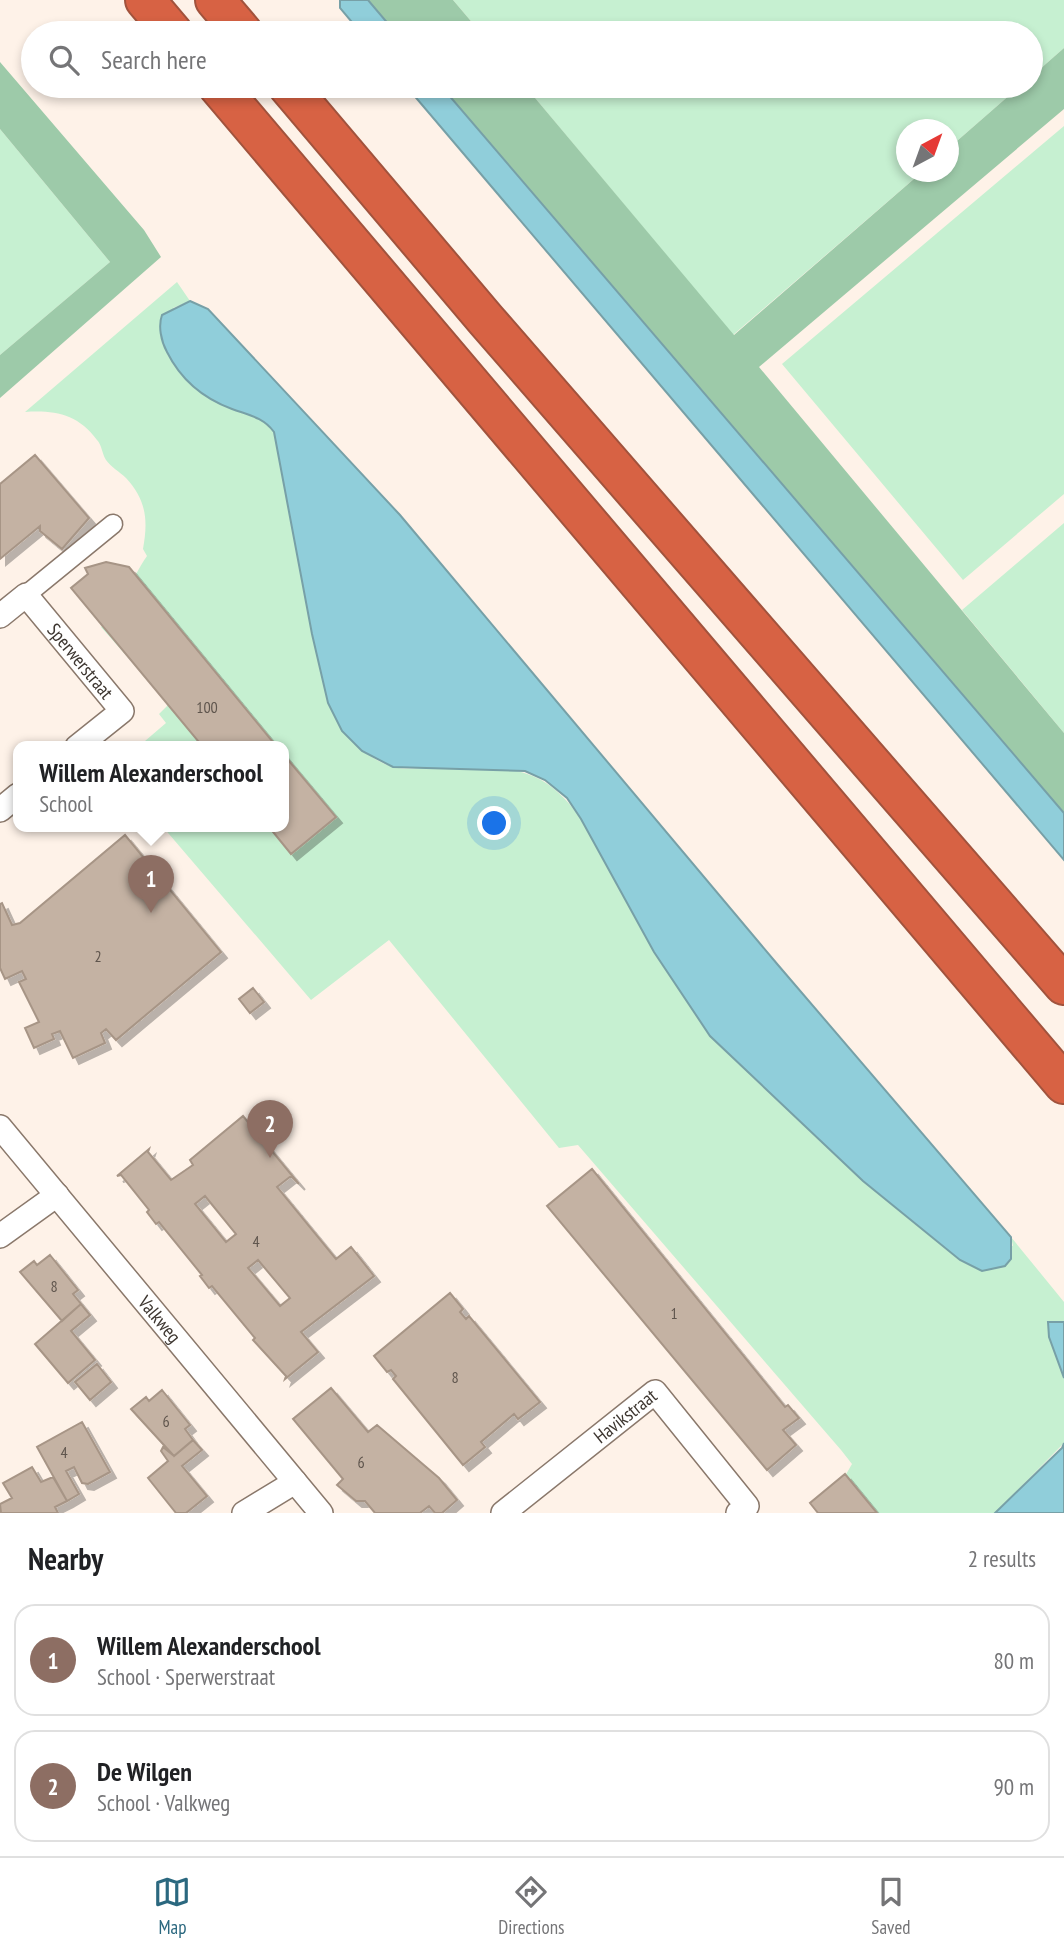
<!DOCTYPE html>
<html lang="en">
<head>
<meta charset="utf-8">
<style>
  body { margin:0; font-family:"PT Sans Narrow",sans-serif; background:#f2f2f2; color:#202124 }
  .compass { position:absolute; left:896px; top:119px; width:63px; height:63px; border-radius:50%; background:#fff; box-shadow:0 4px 10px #0003; rotate:41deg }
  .you { position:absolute; left:495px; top:824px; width:24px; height:24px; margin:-18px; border:5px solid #fff; border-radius:50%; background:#1a73e8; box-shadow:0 0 0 10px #1a73e833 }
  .badge { display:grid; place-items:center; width:46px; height:46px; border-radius:50%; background:#2b687f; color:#fff; font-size:23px; font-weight:700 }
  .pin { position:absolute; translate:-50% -58px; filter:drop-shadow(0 2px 4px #0008) }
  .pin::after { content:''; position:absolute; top:37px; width:24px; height:21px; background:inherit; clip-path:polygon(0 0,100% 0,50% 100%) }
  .popup { position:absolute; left:13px; top:741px; width:276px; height:91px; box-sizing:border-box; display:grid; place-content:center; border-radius:14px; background:#fff; filter:drop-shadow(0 2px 5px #0005); font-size:23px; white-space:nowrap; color:#757577 }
  .popup b { font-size:26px; color:#202124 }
  .popup::after { content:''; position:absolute; left:50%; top:100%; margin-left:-14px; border:14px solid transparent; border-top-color:#fff }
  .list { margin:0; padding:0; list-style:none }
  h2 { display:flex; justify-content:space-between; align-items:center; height:91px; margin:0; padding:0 28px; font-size:30px }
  h2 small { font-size:23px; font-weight:400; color:#757577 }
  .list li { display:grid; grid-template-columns:46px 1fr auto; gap:21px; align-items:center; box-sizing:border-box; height:112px; margin:0 14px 14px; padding:0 14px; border:2px solid #e0e0e0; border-radius:21px }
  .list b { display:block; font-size:26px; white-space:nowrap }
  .list p { margin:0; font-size:23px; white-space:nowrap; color:#757577 }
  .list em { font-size:23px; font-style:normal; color:#757577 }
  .icon { flex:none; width:38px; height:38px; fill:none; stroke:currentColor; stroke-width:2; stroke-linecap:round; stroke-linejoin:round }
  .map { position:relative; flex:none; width:1064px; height:1513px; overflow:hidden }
  .search { position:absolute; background:#fff; box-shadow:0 4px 10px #0003; left:21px; right:21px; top:21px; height:77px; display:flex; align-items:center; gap:18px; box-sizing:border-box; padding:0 24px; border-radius:38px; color:#757577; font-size:26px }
  .sheet { height:343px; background:#fff }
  nav { display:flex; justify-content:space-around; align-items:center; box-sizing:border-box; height:98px; border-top:2px solid #e0e0e0; background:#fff; font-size:19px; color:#757577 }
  nav a { display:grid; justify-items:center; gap:4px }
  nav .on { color:#2b687f }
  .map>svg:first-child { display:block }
  .green { fill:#c6f0d1 }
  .forest { fill:#9dcaa9 }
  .water { fill:#90ceda; stroke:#77a0a7; stroke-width:2 }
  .building { fill:#c4b2a3; stroke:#a79586; stroke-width:2; fill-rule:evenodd; filter:url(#shadow) }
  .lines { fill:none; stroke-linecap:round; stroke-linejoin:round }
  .pedestrian-casing { stroke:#8a786b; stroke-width:21 }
  .minor-casing { stroke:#8a786b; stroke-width:26 }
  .motorway-casing { stroke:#a1533d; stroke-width:42 }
  .pedestrian { stroke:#fff; stroke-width:18 }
  .minor { stroke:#fff; stroke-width:23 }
  .motorway { stroke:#d76244; stroke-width:38 }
  .labels { text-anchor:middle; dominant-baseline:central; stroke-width:5; stroke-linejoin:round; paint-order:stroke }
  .number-label { font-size:16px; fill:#5f554d }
  .street-label { font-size:19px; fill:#3d3630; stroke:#fff }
</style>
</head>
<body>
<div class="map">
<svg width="1064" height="1513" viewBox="0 0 1064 1513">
  <defs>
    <filter id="shadow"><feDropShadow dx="6" dy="6" stdDeviation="0" flood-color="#0004"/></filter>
  </defs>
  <rect width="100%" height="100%" fill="#fef2e8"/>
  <!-- green -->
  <path class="green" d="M453,0H1064V48L1031,77V33H481Z
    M525,86H1020L949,148L948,130H906V172H922L733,335Z
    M1064,126V494L963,580L782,364Z
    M0,129L110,262L0,355Z
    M177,282L190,301L173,308L229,408C247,413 263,417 274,432L342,731C357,745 370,759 390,766C401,770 415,768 427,768C496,770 537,755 581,819L654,952L710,1036L863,1181L1013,1246L1011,1237L1064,1302V1322H1048L1049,1337L1064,1378V1443L995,1513H877L845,1476L852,1464L841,1450L578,1145L559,1148L389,940L311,1000L163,827H284V747H138L166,723L159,714L169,704L101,627C123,609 130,580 147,556L143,549C148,521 147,501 126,478C120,472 111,467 106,460C102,454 102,445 97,440C78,414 54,410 25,412Z
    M1064,523V733L962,610Z"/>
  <!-- forest -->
  <path class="forest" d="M368,0H453L481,33H396Z
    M1064,48V109L759,367L1064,733V813L441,86H525L734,335L922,172H948L949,148L1020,86H1031V77Z
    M0,62L144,230L161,257L0,398V355L110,262L0,129Z"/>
  <!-- water -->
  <path class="water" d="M340,0H368L396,33H361L340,8Z
    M406,86H441L1064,813V860Z
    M190,301L208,309L400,515L778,965L1011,1237V1259L1005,1266L982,1271L960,1260L863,1181L710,1036L654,952L581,819L567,798L545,780L525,771L393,767L362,751L342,731L328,703L312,634L274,432C263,417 248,415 232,409C202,398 181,380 167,352C161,341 158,326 162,315Z
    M1048,1322H1064V1378L1049,1337Z
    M1064,1443V1513H995L1062,1448Z"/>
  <!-- building -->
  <path class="building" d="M35,455L89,518L62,549L40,531V526L0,559V484Z
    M106,562L129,567L277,747H203L71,588L88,574L85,568Z
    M284,755L336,817L291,854L269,827H284Z
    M125,835L221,952L116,1040L106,1029L101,1033L105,1043L73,1058L60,1031L52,1034L54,1039L34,1048L25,1028L39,1022L19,982L26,979L22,971L5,979L0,968V904L2,903L12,925L20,923Z
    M253,988L264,1002L250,1013L239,999Z
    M243,1116L299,1184L291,1176L277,1187L336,1259L351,1247L374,1276L301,1332L318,1352L285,1379L286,1376L253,1340L255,1338L212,1286L209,1288L200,1276L202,1275L159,1222L156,1224L147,1212L149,1210L121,1175L117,1176L149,1149L148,1152L171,1180L193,1165L190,1160ZM205,1196L236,1234L226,1242L195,1204ZM258,1260L290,1298L280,1306L248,1268Z
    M592,1169L785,1407L788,1405L799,1418L783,1430L796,1445L767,1470L547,1206Z
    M50,1255L78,1290L73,1294L81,1304L62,1321L20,1272L34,1261L37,1265Z
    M450,1293L463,1309L460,1312L466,1319L469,1316L540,1402L518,1419L514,1414L481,1442L485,1447L463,1465L393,1379L396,1376L391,1370L387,1372L374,1356Z
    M81,1304L90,1315L71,1331L95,1360L68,1383L35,1344Z
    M97,1364L111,1382L90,1400L75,1382Z
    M331,1388L368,1432L377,1425L439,1478L457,1500L442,1513H435L429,1506L420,1513H375L365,1501H356L337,1485L343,1479L293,1419Z
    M162,1390L190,1425L185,1429L193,1440L174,1456L131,1409L146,1397L149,1401Z
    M82,1422L110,1472L88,1484L82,1483L74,1467L66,1471L79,1494L67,1501L37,1447Z
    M193,1440L202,1450L182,1466L207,1496L186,1513H176L148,1478L168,1461L161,1451L163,1447L174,1456Z
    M32,1467L41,1482L53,1477L67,1501L55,1507L58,1513H1L0,1504L12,1498L3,1483Z
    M845,1474L854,1485L877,1513H818L810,1503Z"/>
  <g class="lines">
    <!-- pedestrian casing -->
    <g class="pedestrian-casing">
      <path id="pedestrian" d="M26,595L113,524"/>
    </g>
    <!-- minor casing -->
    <g class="minor-casing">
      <g id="minor">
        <path id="s1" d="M0,616L26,595L122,711L77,747"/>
        <path d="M0,810L18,795"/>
        <path id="s2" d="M0,1127L321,1513"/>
        <path d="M0,1236L57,1195"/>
        <path d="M244,1513L295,1482"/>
        <path id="s3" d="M503,1513L655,1392L747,1506L738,1513"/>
      </g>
    </g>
    <!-- motorway casing -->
    <g class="motorway-casing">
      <path id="motorway" d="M145,0L173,33
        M215,0L243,33
        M218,86L1064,1084
        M288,86L486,320L1064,985"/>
    </g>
    <!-- pedestrian -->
    <use href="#pedestrian" class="pedestrian"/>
    <!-- minor -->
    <use href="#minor" class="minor"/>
    <!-- motorway -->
    <use href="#motorway" class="motorway"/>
  </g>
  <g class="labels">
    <!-- number labels -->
    <g class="number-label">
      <text x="207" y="707">100</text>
      <text x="98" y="956">2</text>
      <text x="256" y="1241">4</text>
      <text x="54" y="1286">8</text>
      <text x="674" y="1313">1</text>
      <text x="455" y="1377">8</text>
      <text x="166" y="1421">6</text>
      <text x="64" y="1452">4</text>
      <text x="361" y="1462">6</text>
    </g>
    <!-- street labels -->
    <g class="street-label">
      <text stroke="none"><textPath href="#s1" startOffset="119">Sperwerstraat</textPath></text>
      <text stroke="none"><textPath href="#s2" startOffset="250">Valkweg</textPath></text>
      <text stroke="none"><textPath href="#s3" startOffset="156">Havikstraat</textPath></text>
    </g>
  </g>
</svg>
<svg class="compass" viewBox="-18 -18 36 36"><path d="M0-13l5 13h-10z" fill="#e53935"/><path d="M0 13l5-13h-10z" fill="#757577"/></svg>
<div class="you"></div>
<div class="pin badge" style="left:151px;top:913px;background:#8d6e63">1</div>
<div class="popup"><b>Willem Alexanderschool</b>School</div>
<div class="pin badge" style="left:270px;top:1158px;background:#8d6e63">2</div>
<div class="search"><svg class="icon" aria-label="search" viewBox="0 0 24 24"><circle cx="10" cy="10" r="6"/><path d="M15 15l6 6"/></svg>Search here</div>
</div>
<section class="sheet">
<h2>Nearby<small>2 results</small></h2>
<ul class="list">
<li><span class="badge" style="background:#8d6e63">1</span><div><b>Willem Alexanderschool</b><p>School · Sperwerstraat</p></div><em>80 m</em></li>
<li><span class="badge" style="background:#8d6e63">2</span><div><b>De Wilgen</b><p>School · Valkweg</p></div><em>90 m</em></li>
</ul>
</section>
<nav>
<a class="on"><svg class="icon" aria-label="map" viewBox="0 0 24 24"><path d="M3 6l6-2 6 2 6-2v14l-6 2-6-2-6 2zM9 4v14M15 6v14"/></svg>Map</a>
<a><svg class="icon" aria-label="directions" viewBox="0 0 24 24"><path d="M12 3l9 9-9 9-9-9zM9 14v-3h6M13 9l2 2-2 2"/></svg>Directions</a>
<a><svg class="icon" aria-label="saved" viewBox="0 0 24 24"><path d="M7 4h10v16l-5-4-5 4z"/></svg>Saved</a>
</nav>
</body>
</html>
